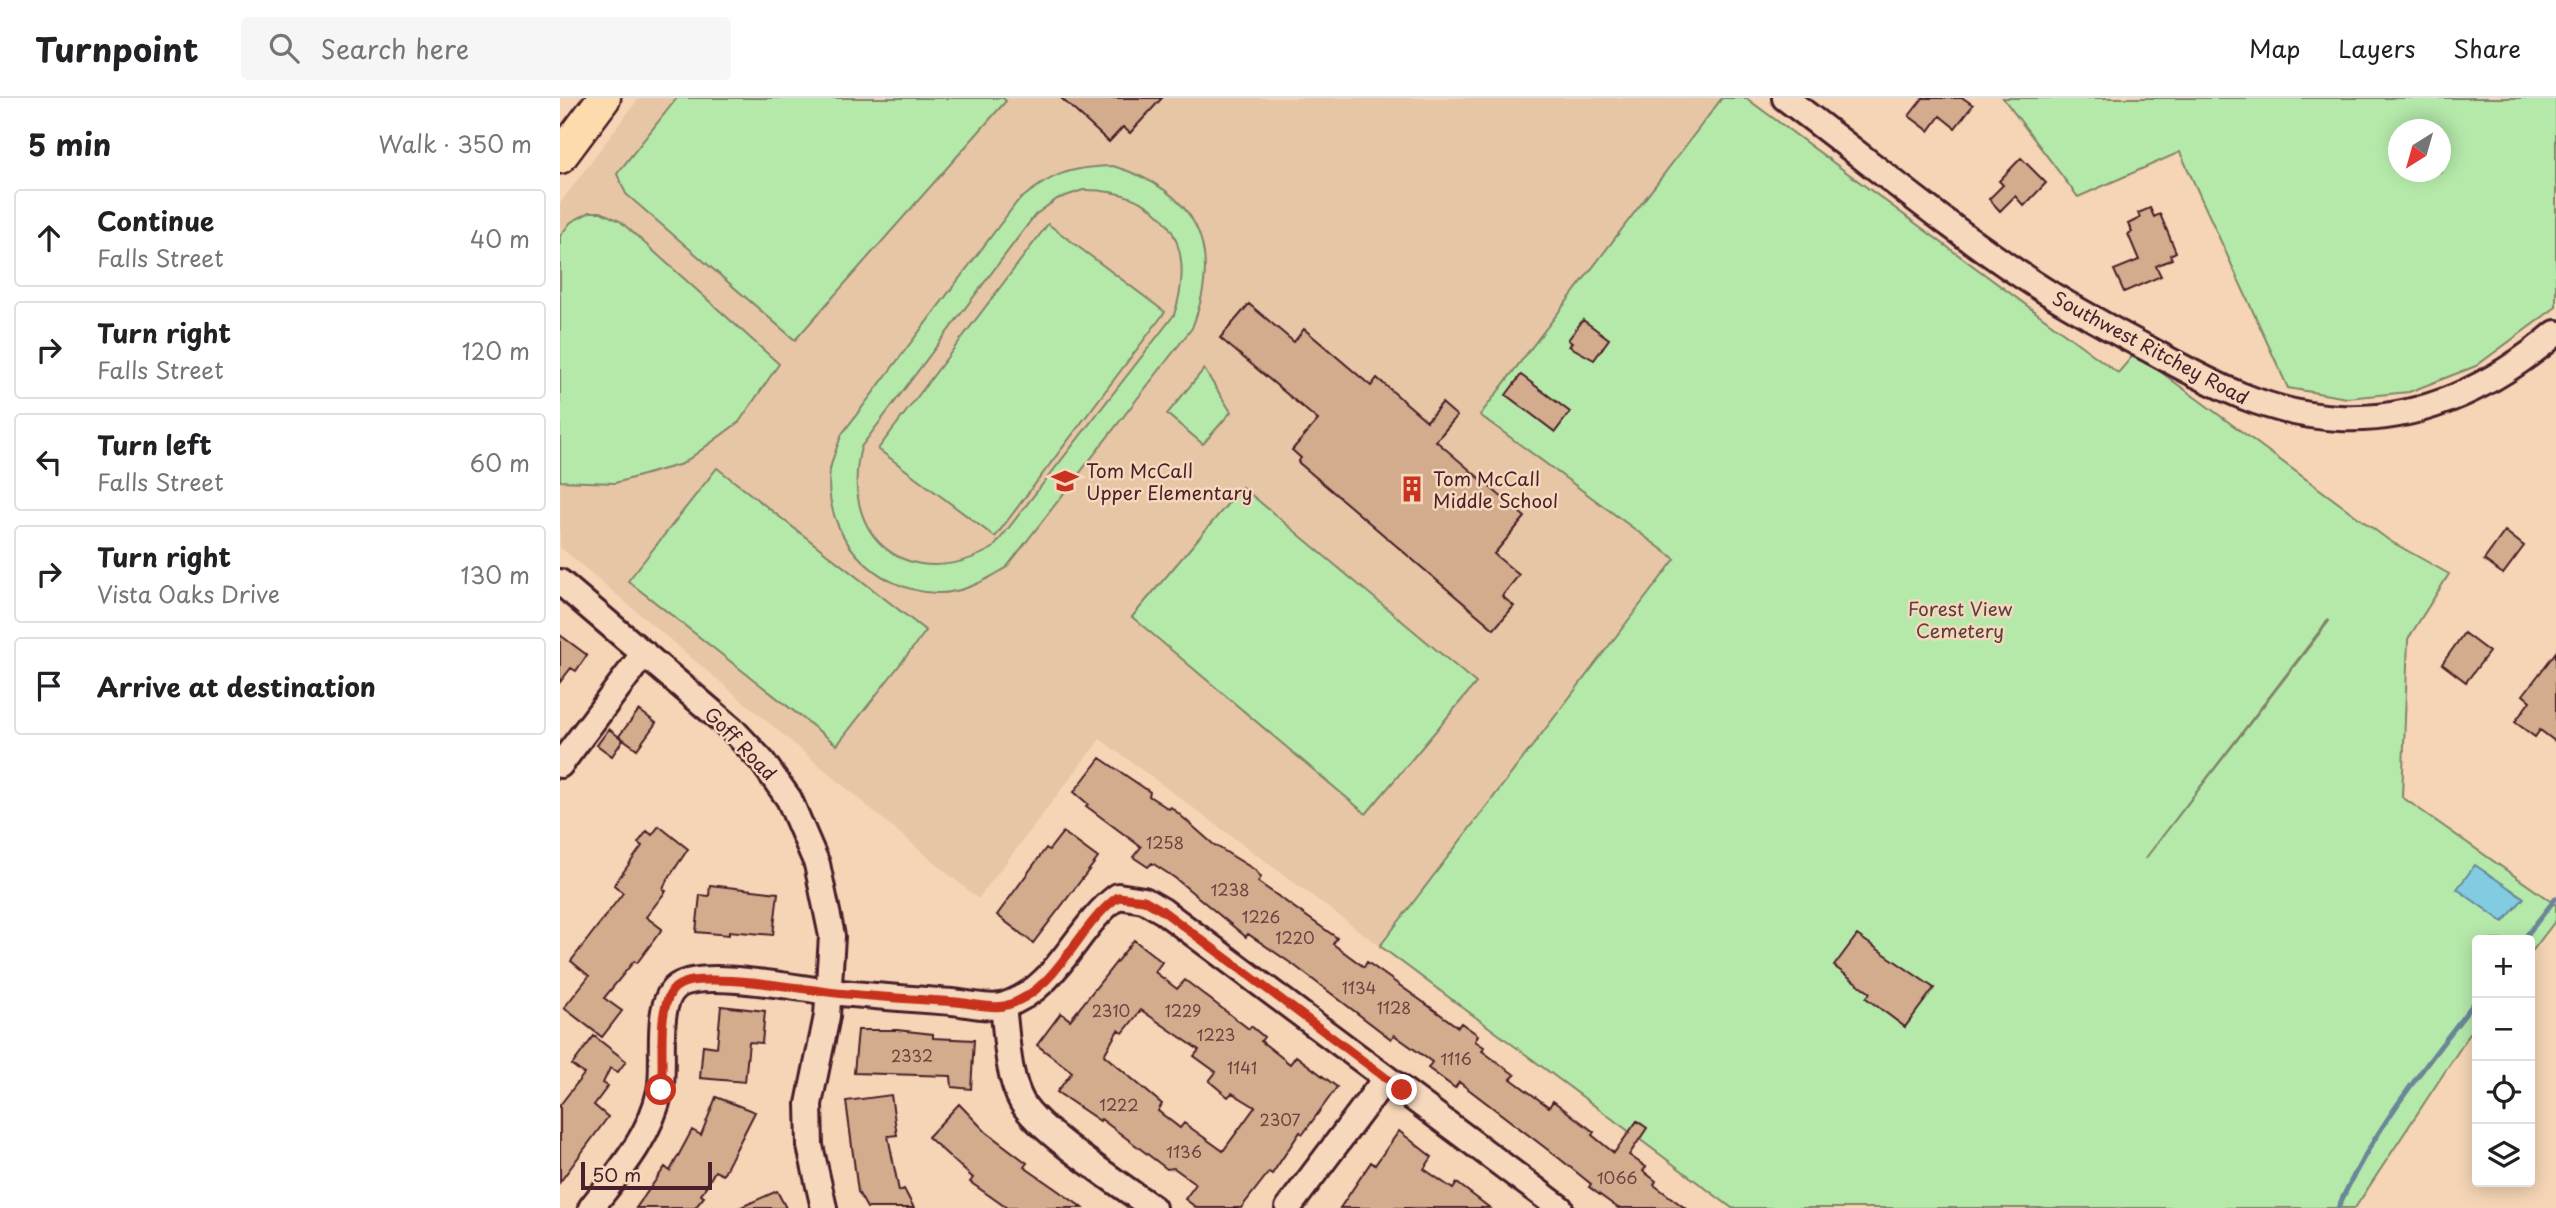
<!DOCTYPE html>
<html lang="en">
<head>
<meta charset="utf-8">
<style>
  body { margin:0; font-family:"Playpen Sans",sans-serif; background:#f6f6f6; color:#202124 }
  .controls { position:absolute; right:21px; bottom:21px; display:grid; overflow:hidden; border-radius:7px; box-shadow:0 4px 18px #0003 }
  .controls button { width:63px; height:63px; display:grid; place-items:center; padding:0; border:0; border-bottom:2px solid #e0e0e0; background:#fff; color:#202124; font:35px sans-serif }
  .compass { position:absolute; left:1828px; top:21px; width:63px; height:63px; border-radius:50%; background:#fff; box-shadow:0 4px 18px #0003; rotate:217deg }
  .scale { position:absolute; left:21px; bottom:18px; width:131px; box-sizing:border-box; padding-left:7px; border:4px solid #4a1f2b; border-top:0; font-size:19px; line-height:24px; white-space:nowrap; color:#4a1f2b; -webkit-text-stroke:5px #f6d8bc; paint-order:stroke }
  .stop { position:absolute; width:21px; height:21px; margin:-16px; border:5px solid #c8321e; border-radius:50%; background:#fff }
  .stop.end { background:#c8321e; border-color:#fff; box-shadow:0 2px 7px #0008 }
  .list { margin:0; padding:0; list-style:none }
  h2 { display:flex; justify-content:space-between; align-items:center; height:91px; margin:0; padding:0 28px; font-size:30px }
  h2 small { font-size:23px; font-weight:400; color:#757577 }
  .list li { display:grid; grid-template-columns:46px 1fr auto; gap:21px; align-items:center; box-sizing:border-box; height:98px; margin:0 14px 14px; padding:0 14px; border:2px solid #e0e0e0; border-radius:7px }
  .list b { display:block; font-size:26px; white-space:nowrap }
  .list p { margin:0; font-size:23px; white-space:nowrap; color:#757577 }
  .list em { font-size:23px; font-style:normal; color:#757577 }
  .icon { flex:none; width:38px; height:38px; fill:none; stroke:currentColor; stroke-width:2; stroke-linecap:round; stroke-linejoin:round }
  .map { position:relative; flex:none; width:1996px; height:1110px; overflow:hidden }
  header { display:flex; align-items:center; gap:42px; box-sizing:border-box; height:98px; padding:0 35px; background:#fff; border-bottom:2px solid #e0e0e0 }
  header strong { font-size:33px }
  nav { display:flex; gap:38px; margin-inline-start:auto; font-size:24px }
  .search { width:490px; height:63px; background:#f6f6f6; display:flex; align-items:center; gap:18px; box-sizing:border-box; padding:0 24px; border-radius:7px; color:#757577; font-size:26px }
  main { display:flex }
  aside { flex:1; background:#fff }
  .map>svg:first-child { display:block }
  .built { fill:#e7c6a6 }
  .green { fill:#b5e9aa; stroke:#80846a; stroke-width:2; fill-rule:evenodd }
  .water { fill:#81cce1; stroke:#6b8798; stroke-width:2 }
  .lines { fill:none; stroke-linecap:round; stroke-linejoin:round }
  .stream { stroke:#6b8798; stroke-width:5 }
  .building { fill:#d2ac8c; stroke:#4a1f2b; stroke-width:2; fill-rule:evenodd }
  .minor-casing { stroke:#4a1f2b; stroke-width:30 }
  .major-casing { stroke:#4a1f2b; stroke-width:37 }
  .minor { stroke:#f6d8bc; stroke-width:24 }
  .major { stroke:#fedbac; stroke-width:32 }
  .route { stroke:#c8321e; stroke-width:9 }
  .labels { text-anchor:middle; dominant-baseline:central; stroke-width:5; stroke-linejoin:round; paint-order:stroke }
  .number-label { font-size:16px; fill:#6c4243 }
  .street-label { font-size:19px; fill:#4a1f2b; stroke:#f6d8bc }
  .poi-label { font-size:19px; fill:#4a1f2b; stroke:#f6d8bc; text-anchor:start }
  .park-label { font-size:19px; fill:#5a3d3e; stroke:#f6d8bc }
</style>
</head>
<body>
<header>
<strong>Turnpoint</strong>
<div class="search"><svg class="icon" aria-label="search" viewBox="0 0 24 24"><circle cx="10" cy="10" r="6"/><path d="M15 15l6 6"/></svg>Search here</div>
<nav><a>Map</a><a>Layers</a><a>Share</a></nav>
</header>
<main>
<aside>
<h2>5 min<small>Walk · 350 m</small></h2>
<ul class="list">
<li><svg class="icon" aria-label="ahead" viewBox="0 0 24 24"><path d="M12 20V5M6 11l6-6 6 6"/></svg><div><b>Continue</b><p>Falls Street</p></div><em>40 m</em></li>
<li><svg class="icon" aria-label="right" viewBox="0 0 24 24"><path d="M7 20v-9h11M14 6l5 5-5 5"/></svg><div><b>Turn right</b><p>Falls Street</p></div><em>120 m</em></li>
<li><svg class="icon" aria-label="left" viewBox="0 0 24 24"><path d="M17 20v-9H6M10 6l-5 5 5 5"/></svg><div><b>Turn left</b><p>Falls Street</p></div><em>60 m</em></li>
<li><svg class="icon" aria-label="right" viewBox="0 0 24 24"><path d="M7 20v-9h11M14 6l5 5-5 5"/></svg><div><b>Turn right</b><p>Vista Oaks Drive</p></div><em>130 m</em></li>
<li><svg class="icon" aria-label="arrive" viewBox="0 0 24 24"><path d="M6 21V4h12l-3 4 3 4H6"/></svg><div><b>Arrive at destination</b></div></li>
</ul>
</aside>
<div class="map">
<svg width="1996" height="1110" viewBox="0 0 1996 1110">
  <rect width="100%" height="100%" fill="#f5d5b5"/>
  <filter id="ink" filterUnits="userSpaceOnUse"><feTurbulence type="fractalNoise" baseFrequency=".0143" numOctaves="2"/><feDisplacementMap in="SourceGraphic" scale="14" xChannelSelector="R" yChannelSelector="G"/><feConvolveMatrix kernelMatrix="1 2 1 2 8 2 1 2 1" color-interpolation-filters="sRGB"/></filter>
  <g filter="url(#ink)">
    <!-- built -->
    <path class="built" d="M79,0H1162L920,317L1115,461L820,848L540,641L418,801L0,449V105Z"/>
    <!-- green -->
    <path class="green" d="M117,0H443L446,3L235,242L66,96L57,76Z
      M1162,0H1186L1558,275L1575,255L1830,443L1889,476L1848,541L1842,699L1996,807V822L1970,856V842H1917V925L1795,1110H1172L820,848L1115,461L920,317ZM1768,522L1769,523L1585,761Z
      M1443,0H1996V209L1916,268L1849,294L1787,300L1728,290L1620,54L1518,99ZM1839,32H1881V74H1839Z
      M553,68C636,93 664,148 632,230L446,470C424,483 402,496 376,495C312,492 262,435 270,372C272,360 278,347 282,336L457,104C491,76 509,69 553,68ZM523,92C601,91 639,142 614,217L433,450C350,497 278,441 301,349L475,117L497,101Z
      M30,114H41L60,123L219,266L179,324L122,366L55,385L0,383V138L11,124Z
      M488,126L605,214L435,439L318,351Z
      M644,271L671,314L643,346L607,316Z
      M157,370L366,533L277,647L68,483Z
      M682,389L916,585L806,716L572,519Z"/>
    <!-- water -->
    <path class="water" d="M1915,767L1964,800L1943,824L1897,791Z"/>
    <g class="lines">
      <!-- stream -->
      <path class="stream" d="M1963,842L1996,800
        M1778,1110C1812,1033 1866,967 1917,901"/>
    </g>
    <!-- building -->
    <path class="building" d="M501,0H602L570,35L563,29L549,44Z
      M1363,0H1403L1413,7L1395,30L1380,18L1369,33L1349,18Z
      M1461,60L1486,85L1464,108L1455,98L1440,113L1429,101L1443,87L1439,83Z
      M1590,110L1594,119L1600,116L1616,154L1610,157L1612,161L1596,168L1601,178L1564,194L1554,172L1579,162L1568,136L1572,134L1568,126L1580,120L1578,115Z
      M689,206L734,244L744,231L811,288L817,280L867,323L882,305L897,318L876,343L965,419L934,456L959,477L942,498L954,508L934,531L738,364L741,360L732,352L758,322L660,240Z
      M1023,222L1049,241L1034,262L1009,248L1012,245L1008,242Z
      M961,277L1010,314L995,334L946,297Z
      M1945,433L1964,448L1943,476L1924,462Z
      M1904,535L1929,554L1906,584L1882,566Z
      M0,537L27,557L16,573L11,570L0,584Z
      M1996,554V644L1980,632L1975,639L1955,624L1970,603L1963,597Z
      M79,612L96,625L77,651L59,638Z
      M49,631L63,642L52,658L37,647Z
      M540,660L590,694L589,698L609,711L611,709L653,746L695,772L701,779L698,784L777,840L773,846L804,869L807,864L898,929L901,925L918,937L915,943L924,949L922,953L955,977L951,981L989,1009L993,1003L1034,1034L1032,1037L1054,1055L1077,1023L1087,1030L1069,1057L1086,1069L1083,1073L1096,1083L1094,1087L1125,1110H1058L1029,1089L1031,1086L1000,1061L899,984L895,990L868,970L872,964L834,937L831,941L735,868L688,836L686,839L615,780L592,765L588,769L573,759L581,749L526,708L528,706L514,694Z
      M99,728L128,751L106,784L103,791L106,793L86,819L102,831L77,865L74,863L44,900L62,913L42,939L4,910L29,878L11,863L63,795L54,787L82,748L78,745L87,733L92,737Z
      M503,734L538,760L473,845L437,817L486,750L489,752Z
      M150,787L218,795L213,837L169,833V837L136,834L140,797L149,798Z
      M1297,837L1374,890L1345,929L1306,900L1310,895L1274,868Z
      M574,842L602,864L595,874L617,891L625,882L689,931L691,928L704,939L701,943L730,966L736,958L777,989L743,1036L740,1034L712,1076L709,1074L681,1110H637L625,1101L636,1086L614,1070L607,1071L541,1021L540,1023L497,994L512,974L477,947L501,915L510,922ZM581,912L639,952L634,958L656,974L649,983L668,999L672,995L695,1009L663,1053L624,1025L620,1030L598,1013L602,1006L544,957L558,932L563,935Z
      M161,908L205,913L202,945L189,944L185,984L140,980L143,947L157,949Z
      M298,932H337L373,936V940L414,942L411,991L392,989L391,978L294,975Z
      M34,938L66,963L58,974L50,970L43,985L48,988L34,1007L48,1019L0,1084V1007L24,976L12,967Z
      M331,997L337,1037L328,1038L339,1093L344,1091L354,1110H307L298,1094L286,1003Z
      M156,999L195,1014L163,1077L155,1073L141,1097L144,1099L135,1110H76L105,1069L110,1073L132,1032L141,1037Z
      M399,1006L426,1034L467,1065L464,1069L523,1110H447L410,1084L413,1080L368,1039Z
      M839,1033L872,1059L864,1071L893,1091L897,1085L930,1110H780L811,1064L815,1067Z
      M217,1093L226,1110H179Z"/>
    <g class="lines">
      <!-- minor casing -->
      <g class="minor-casing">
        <path id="minor" d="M1225,0C1308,62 1389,131 1476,187C1513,211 1553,232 1592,253C1652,286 1709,317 1779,320C1862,324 1935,287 1996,235
          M0,484L172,631L202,663L229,701L257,766L272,838L267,918L249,1006L250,1048L264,1110
          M0,667L84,555
          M443,908C447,938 447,977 462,1004C479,1034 561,1087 593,1110
          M31,1110C59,1074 90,1039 100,993C106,966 94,909 115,890C138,869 239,891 271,894C311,898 352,901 392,904C407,905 431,912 445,907C498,890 516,829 558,798L584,802L603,813L1000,1110
          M728,1110L826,980"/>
      </g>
      <!-- major casing -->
      <g class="major-casing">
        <path id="major" d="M0,59L44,0"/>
      </g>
      <!-- minor -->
      <use href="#minor" class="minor"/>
      <!-- major -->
      <use href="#major" class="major"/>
    </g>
  </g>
  <g class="lines" filter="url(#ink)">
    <!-- route -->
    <path class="route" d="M101,992C105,965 96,915 112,893C119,884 135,882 146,882C187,881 228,889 268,894C311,899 354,901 396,904C410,905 430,911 444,908C497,895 517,828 558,799L584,802L603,813L842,992"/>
  </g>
  <!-- icons -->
  <defs>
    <g id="school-bare" transform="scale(2.1)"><path d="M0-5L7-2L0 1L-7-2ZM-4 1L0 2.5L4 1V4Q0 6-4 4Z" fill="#c8321e" stroke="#f6d8bc" stroke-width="2.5" paint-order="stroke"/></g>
    <g id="building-bare" transform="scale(2.1)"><path d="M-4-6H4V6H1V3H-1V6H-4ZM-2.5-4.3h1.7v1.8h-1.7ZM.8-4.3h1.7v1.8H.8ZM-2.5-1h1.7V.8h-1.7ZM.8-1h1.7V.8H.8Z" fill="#c8321e" stroke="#f6d8bc" stroke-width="2.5" paint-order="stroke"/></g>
  </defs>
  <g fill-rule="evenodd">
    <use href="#school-bare" x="505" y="383"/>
    <use href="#building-bare" x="852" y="391"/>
  </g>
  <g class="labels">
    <!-- number labels -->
    <g class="number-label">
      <text x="605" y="744">1258</text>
      <text x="670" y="791">1238</text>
      <text x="701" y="818">1226</text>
      <text x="735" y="839">1220</text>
      <text x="799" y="889">1134</text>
      <text x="834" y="909">1128</text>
      <text x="551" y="912">2310</text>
      <text x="623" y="912">1229</text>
      <text x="656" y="936">1223</text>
      <text x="352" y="957">2332</text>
      <text x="896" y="960">1116</text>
      <text x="682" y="969">1141</text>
      <text x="559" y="1006">1222</text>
      <text x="720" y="1021">2307</text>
      <text x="624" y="1053">1136</text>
      <text x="1057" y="1079">1066</text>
    </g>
    <!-- street labels -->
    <g class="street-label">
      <text transform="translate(1591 249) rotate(28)">Southwest Ritchey Road</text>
      <text transform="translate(181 645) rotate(46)">Goff Road</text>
    </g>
    <!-- poi labels -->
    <g class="poi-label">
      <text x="526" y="372">Tom McCall<tspan x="526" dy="22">Upper Elementary</tspan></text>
      <text x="873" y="380">Tom McCall<tspan x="873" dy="22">Middle School</tspan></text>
    </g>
    <!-- park labels -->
    <g class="park-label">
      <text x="1400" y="510">Forest View<tspan x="1400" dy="22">Cemetery</tspan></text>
    </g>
  </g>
</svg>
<div class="controls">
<button>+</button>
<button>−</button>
<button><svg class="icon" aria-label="locate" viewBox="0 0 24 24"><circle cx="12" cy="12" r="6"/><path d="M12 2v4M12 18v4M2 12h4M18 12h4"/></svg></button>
<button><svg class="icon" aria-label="layers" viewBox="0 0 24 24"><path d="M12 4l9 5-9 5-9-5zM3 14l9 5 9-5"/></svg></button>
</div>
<svg class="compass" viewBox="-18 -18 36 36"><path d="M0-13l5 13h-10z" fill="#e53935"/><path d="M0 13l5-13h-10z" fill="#757577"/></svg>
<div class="scale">50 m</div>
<div class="stop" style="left:101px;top:992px"></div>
<div class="stop end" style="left:842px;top:992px"></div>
</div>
</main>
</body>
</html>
